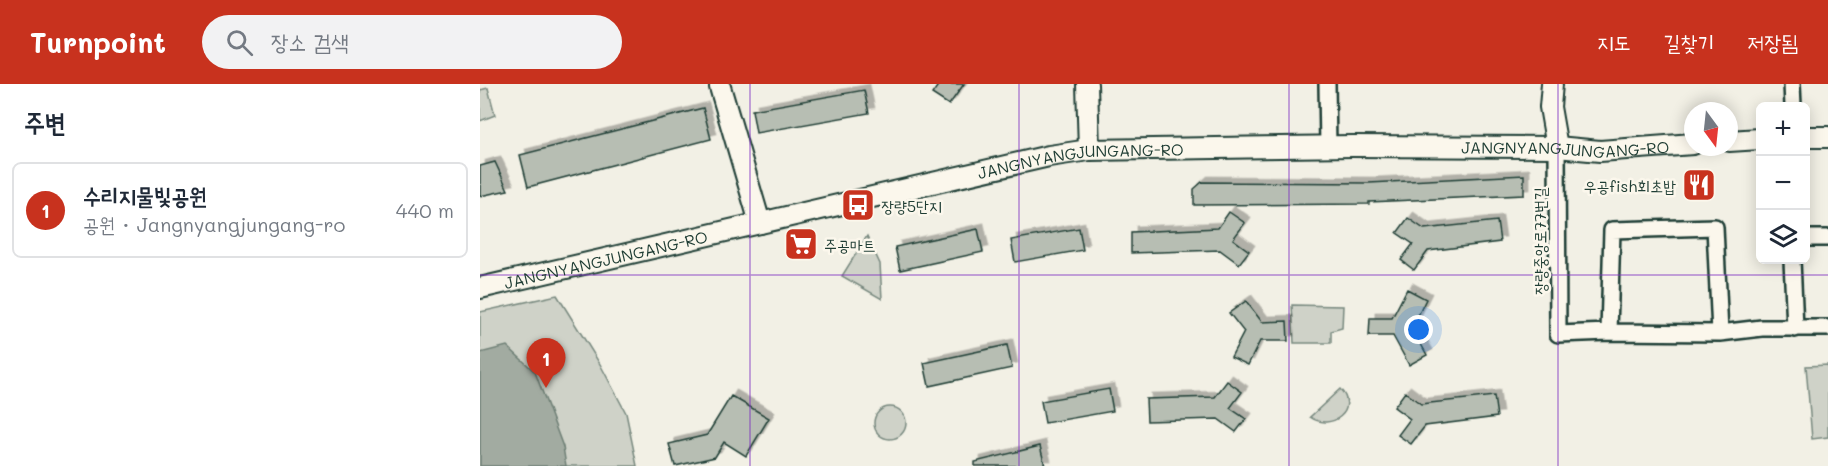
<!DOCTYPE html>
<html lang="ko">
<head>
<meta charset="utf-8">
<style>
  body { margin:0; font-family:Mali,"Poor Story",sans-serif; background:#f2f2f3; color:#1f2937 }
  .controls { position:absolute; right:18px; top:18px; display:grid; overflow:hidden; border-radius:9px; box-shadow:0 3px 15px #0003 }
  .controls button { width:54px; height:54px; display:grid; place-items:center; padding:0; border:0; border-bottom:2px solid #e0e1e3; background:#fff; color:#1f2937; font:30px sans-serif }
  .compass { position:absolute; left:1204px; top:18px; width:54px; height:54px; border-radius:50%; background:#fff; box-shadow:0 3px 15px #0003; rotate:165deg }
  .you { position:absolute; left:939px; top:246px; width:21px; height:21px; margin:-15px; border:4px solid #fff; border-radius:50%; background:#1a73e8; box-shadow:0 0 0 9px #1a73e833 }
  .badge { display:grid; place-items:center; width:39px; height:39px; border-radius:50%; background:#c8321e; color:#fff; font-size:20px; font-weight:700 }
  .pin { position:absolute; translate:-50% -50px; filter:drop-shadow(0 2px 3px #0008) }
  .pin::after { content:''; position:absolute; top:32px; width:21px; height:18px; background:inherit; clip-path:polygon(0 0,100% 0,50% 100%) }
  .list { margin:0; padding:0; list-style:none }
  h2 { display:flex; justify-content:space-between; align-items:center; height:78px; margin:0; padding:0 24px; font-size:26px }
  h2 small { font-size:20px; font-weight:400; color:#747a83 }
  .list li { display:grid; grid-template-columns:39px 1fr auto; gap:18px; align-items:center; box-sizing:border-box; height:96px; margin:0 12px 12px; padding:0 12px; border:2px solid #e0e1e3; border-radius:9px }
  .list b { display:block; font-size:22px; white-space:nowrap }
  .list p { margin:0; font-size:20px; white-space:nowrap; color:#747a83 }
  .list em { font-size:20px; font-style:normal; color:#747a83 }
  .icon { flex:none; width:33px; height:33px; fill:none; stroke:currentColor; stroke-width:2; stroke-linecap:round; stroke-linejoin:round }
  .map { position:relative; flex:none; width:1348px; height:382px; overflow:hidden }
  header { display:flex; align-items:center; gap:36px; box-sizing:border-box; height:84px; padding:0 30px; background:#c8321e; color:#fff }
  header strong { font-size:28px }
  nav { display:flex; gap:33px; margin-inline-start:auto; font-size:21px }
  .search { width:420px; height:54px; background:#f2f2f3; display:flex; align-items:center; gap:15px; box-sizing:border-box; padding:0 21px; border-radius:33px; color:#747a83; font-size:22px }
  main { display:flex }
  aside { flex:1; background:#fff }
  .map>svg:first-child { display:block }
  .green { fill:#cfd2c8; stroke:#77887e; stroke-width:1.5 }
  .water { fill:#a2aba1; stroke:#6e7f75; stroke-width:1.5 }
  .building { fill:#b7beb3; stroke:#1f3d34; stroke-width:1.5; filter:url(#shadow) }
  .lines { fill:none; stroke-linecap:round; stroke-linejoin:round }
  .minor-casing { stroke:#1f3d34; stroke-width:20 }
  .tertiary-casing { stroke:#1f3d34; stroke-width:24 }
  .minor { stroke:#fbf7ec; stroke-width:15 }
  .tertiary { stroke:#fbf7ec; stroke-width:20 }
  .grid { fill:none; stroke:#7b2cbf; stroke-width:1.5; stroke-opacity:0.55 }
  .labels { text-anchor:middle; dominant-baseline:central; stroke-width:5; stroke-linejoin:round; paint-order:stroke }
  .street-label { font-size:16px; fill:#1f3d34; stroke:#fbf7ec }
  .poi-label { font-size:16px; fill:#1f3d34; stroke:#fbf7ec; text-anchor:start }
</style>
</head>
<body>
<header>
<strong>Turnpoint</strong>
<div class="search"><svg class="icon" aria-label="search" viewBox="0 0 24 24"><circle cx="10" cy="10" r="6"/><path d="M15 15l6 6"/></svg>장소 검색</div>
<nav><a>지도</a><a>길찾기</a><a>저장됨</a></nav>
</header>
<main>
<aside>
<h2>주변<small></small></h2>
<ul class="list">
<li><span class="badge">1</span><div><b>수리지물빛공원</b><p>공원 · Jangnyangjungang-ro</p></div><em>440 m</em></li>
</ul>
</aside>
<div class="map">
<svg width="1348" height="382" viewBox="0 0 1348 382">
  <defs>
    <filter id="shadow"><feDropShadow dx="5.5" dy="-5.5" stdDeviation="0" flood-color="#0004"/></filter>
  </defs>
  <rect width="100%" height="100%" fill="#f2f0e5"/>
  <filter id="ink" filterUnits="userSpaceOnUse"><feTurbulence type="fractalNoise" baseFrequency=".0167" numOctaves="2"/><feDisplacementMap in="SourceGraphic" scale="12" xChannelSelector="R" yChannelSelector="G"/><feConvolveMatrix kernelMatrix="1 2 1 2 8 2 1 2 1" color-interpolation-filters="sRGB"/></filter>
  <g filter="url(#ink)">
    <!-- green -->
    <path class="green" d="M8,4L15,31L0,37V6Z
      M387,152L400,180L402,215L362,192Z
      M77,211L120,280L146,329L157,382H0V228Z
      M812,221L863,222L862,244L851,247V259H814Z
      M1348,281V353L1332,355L1326,282Z
      M860,305C880,326 851,348 830,333Z
      M394 339a16 16 0 1 1 32 0a16 16 0 1 1-32 0Z"/>
    <!-- water -->
    <path class="water" d="M27,262L55,288L83,363L86,382H0V269Z"/>
    <!-- building -->
    <path class="building" d="M459,0H484L469,21L452,10Z
      M384,6L389,29L276,49L272,26Z
      M223,24L231,55L48,103L40,71Z
      M15,78L28,106L0,112V82Z
      M1044,91V111L889,118V120L714,121V105L722,98L889,99Z
      M749,128L765,139L753,155L769,167L759,180L740,166L651,169V148L738,144Z
      M928,134L944,145L1017,137L1020,158L948,167L934,186L921,176L933,160L917,149Z
      M599,144L603,166L535,178L531,156Z
      M498,145L503,168L420,186L415,163Z
      M927,205L946,215L932,244L947,271L929,281L913,252H889L890,234H912Z
      M766,217L782,238L807,237L808,257H780L768,281L751,273L764,248L749,229Z
      M527,261L532,284L449,302L444,279Z
      M747,297L762,308L750,324L766,335L756,348L738,335L667,337L666,315L735,313Z
      M629,305L633,327L565,339L561,317Z
      M925,308L941,320L1014,312L1017,333L945,342L931,360L918,351L930,335L914,323Z
      M251,312L289,334L266,372L244,358L235,373L195,382L189,360L227,351Z
      M560,362L565,382H495V378Z"/>
    <g class="lines">
      <!-- minor casing -->
      <g class="minor-casing">
        <path id="minor" d="M847,0L848,63
          M1312,0L1313,22
          M1077,63L1078,250L1129,248L1240,249L1282,244H1348
          M1326,154H1348
          M1312,176L1315,245
          M1129,248L1132,146L1235,143L1240,249"/>
      </g>
      <!-- tertiary casing -->
      <g class="tertiary-casing">
        <g id="tertiary">
          <path d="M607,0L609,66"/>
          <path d="M1072,0L1070,23L1077,63"/>
          <path d="M240,3L280,139"/>
          <path d="M1326,53H1348"/>
          <path d="M1249,57L1280,55"/>
          <path id="s1" d="M0,204L569,72L609,66L873,62L1077,63L1120,67L1213,60"/>
        </g>
      </g>
      <!-- minor -->
      <use href="#minor" class="minor"/>
      <!-- tertiary -->
      <use href="#tertiary" class="tertiary"/>
    </g>
  </g>
  <!-- grid -->
  <path class="grid" d="M270,0V382M539,0V382M809,0V382M1078,0V382M0,191H1348"/>
  <!-- icons -->
  <defs>
    <g id="restaurant-square" transform="scale(1.725)"><rect x="-9" y="-9" width="18" height="18" rx="4" fill="#c8321e" stroke="#fbf7ec"/><path d="M-5-6h1v4h1v-4h1v4h1v-4h1v5L-1.5 .5V6h-2V.5L-5-1ZM5-6V6H3V1.5H1.5Q1.5-4 5-6Z" fill="#fff"/></g>
    <g id="bus-square" transform="scale(1.725)"><rect x="-9" y="-9" width="18" height="18" rx="4" fill="#c8321e" stroke="#fbf7ec"/><path d="M-5-6H5V4H4V6H2V4H-2V6H-4V4H-5ZM-3.5-4V0h7V-4ZM-3.5 1.2v1.5H-2V1.2ZM2 1.2v1.5H3.5V1.2Z" fill="#fff"/></g>
    <g id="supermarket-square" transform="scale(1.725)"><rect x="-9" y="-9" width="18" height="18" rx="4" fill="#c8321e" stroke="#fbf7ec"/><path d="M-6-5.5h2.5l.6 2H6L4.5 2H-2.5L-4.4-4H-6ZM-1.5 3.2a1.3 1.3 0 1 0 .1 0ZM3 3.2a1.3 1.3 0 1 0 .1 0Z" fill="#fff"/></g>
  </defs>
  <g fill-rule="evenodd">
    <use href="#restaurant-square" x="1219" y="101"/>
    <use href="#bus-square" x="378" y="121"/>
    <use href="#supermarket-square" x="321" y="160"/>
  </g>
  <g class="labels">
    <!-- street labels -->
    <g class="street-label">
      <text stroke="none"><textPath href="#s1" startOffset="1101">JANGNYANGJUNGANG-RO</textPath></text>
      <text stroke="none"><textPath href="#s1" startOffset="615">JANGNYANGJUNGANG-RO</textPath></text>
      <text transform="translate(1059 157) rotate(-90)">장량중앙로77번길</text>
      <text stroke="none"><textPath href="#s1" startOffset="129">JANGNYANGJUNGANG-RO</textPath></text>
    </g>
    <!-- poi labels -->
    <g class="poi-label">
      <text x="1196" y="101" text-anchor="end">우공fish회초밥</text>
      <text x="401" y="121">장량5단지</text>
      <text x="344" y="160">주공마트</text>
    </g>
  </g>
</svg>
<div class="controls">
<button>+</button>
<button>−</button>
<button><svg class="icon" aria-label="layers" viewBox="0 0 24 24"><path d="M12 4l9 5-9 5-9-5zM3 14l9 5 9-5"/></svg></button>
</div>
<svg class="compass" viewBox="-18 -18 36 36"><path d="M0-13l5 13h-10z" fill="#e53935"/><path d="M0 13l5-13h-10z" fill="#747a83"/></svg>
<div class="you"></div>
<div class="pin badge" style="left:66px;top:304px">1</div>
</div>
</main>
</body>
</html>
